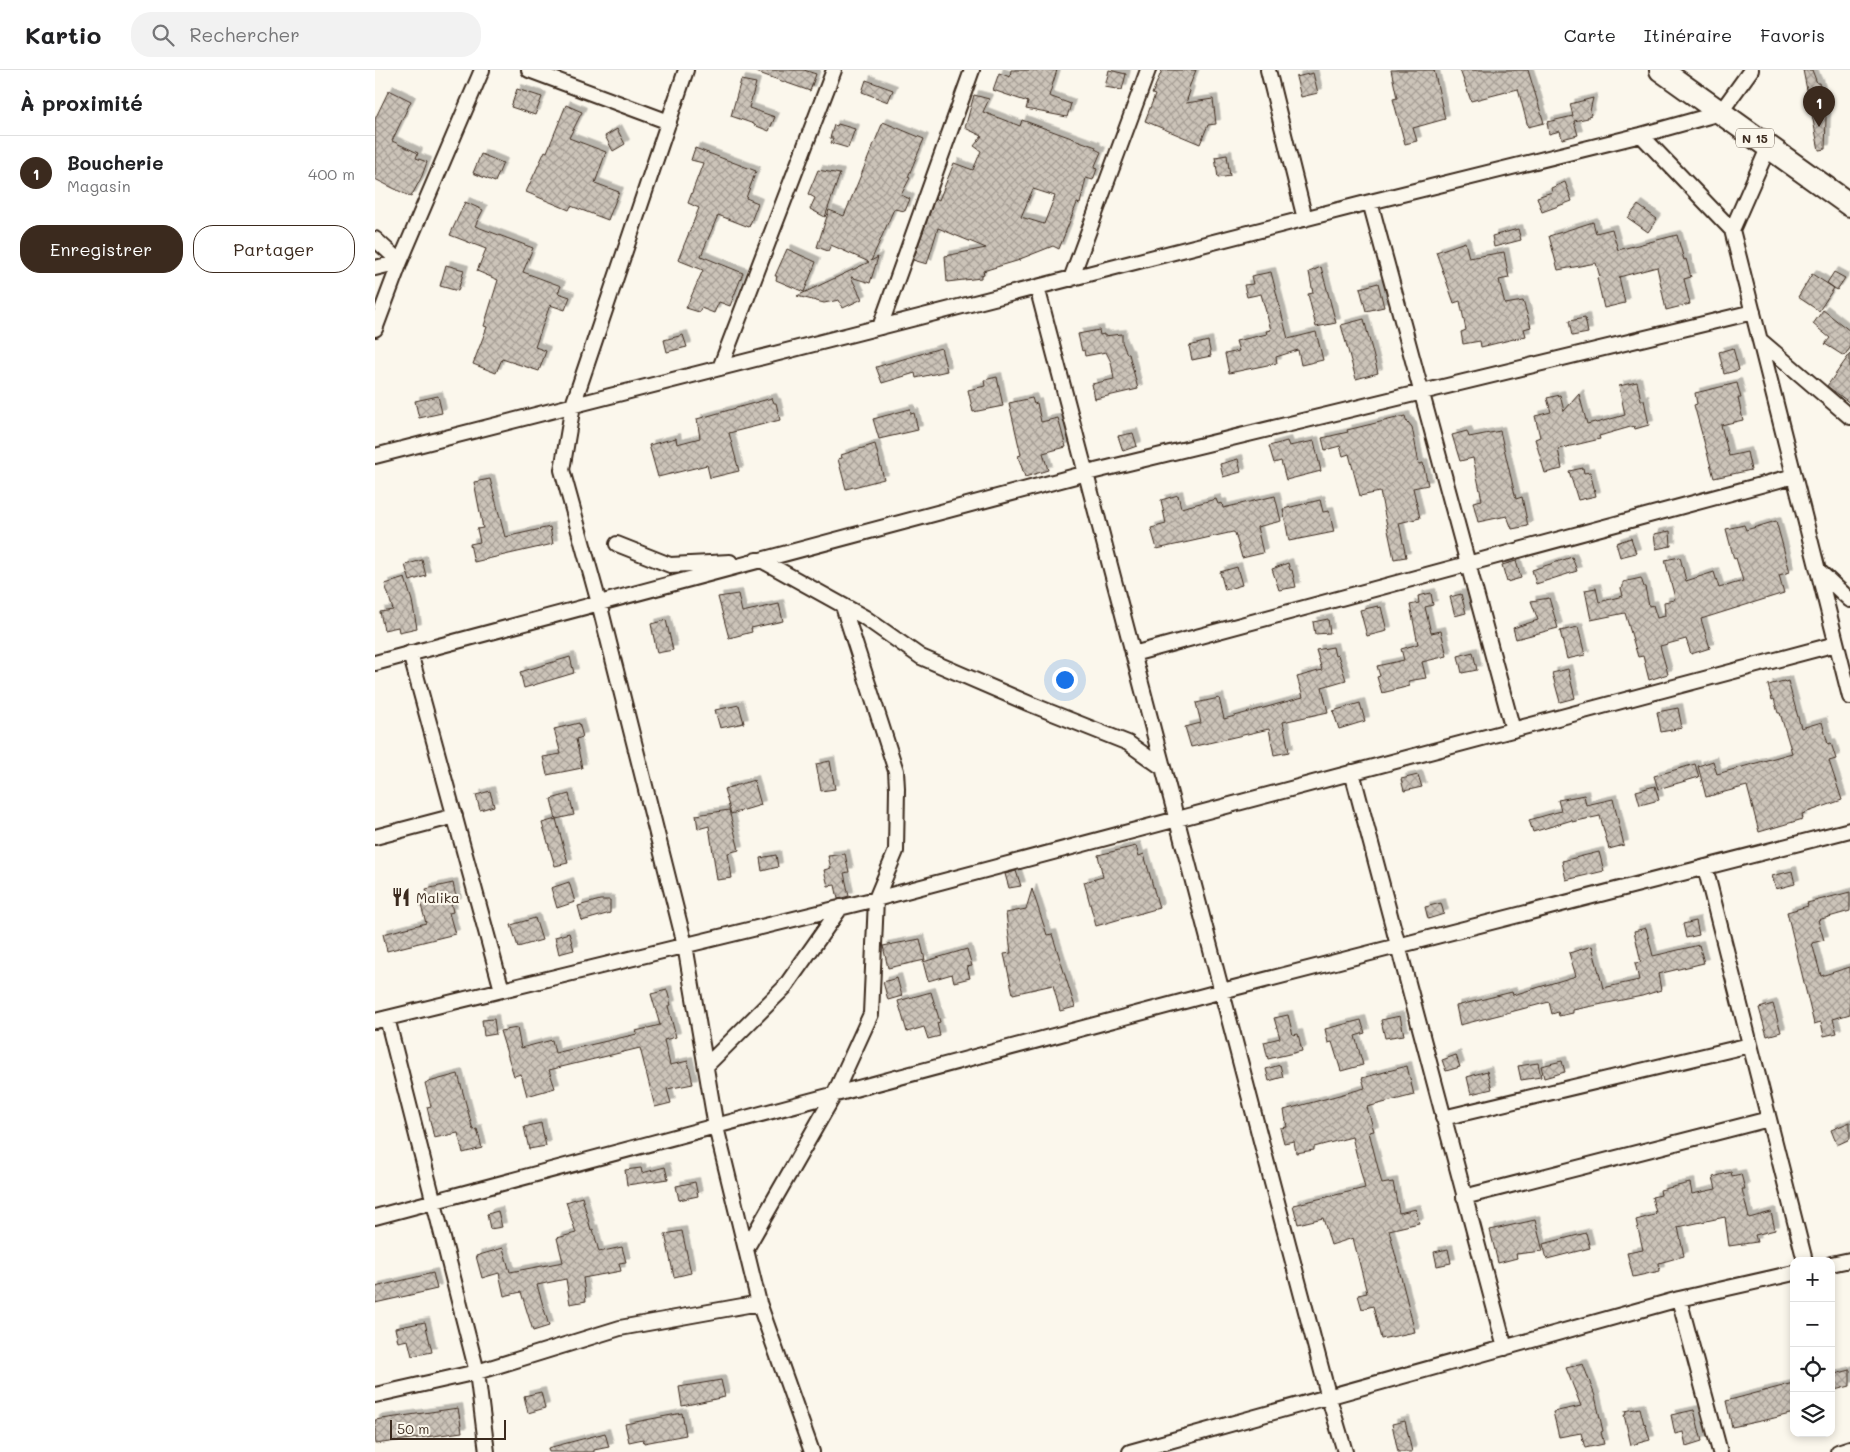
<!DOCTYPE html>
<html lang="fr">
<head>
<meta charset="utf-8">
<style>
  body { margin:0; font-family:Mali,sans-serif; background:#f2f2f2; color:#202124 }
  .controls { position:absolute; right:15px; bottom:15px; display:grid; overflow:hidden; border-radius:10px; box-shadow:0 2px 8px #0003 }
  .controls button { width:45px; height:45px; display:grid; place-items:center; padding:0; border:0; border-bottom:1px solid #e0e0e0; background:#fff; color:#202124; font:25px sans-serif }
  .scale { position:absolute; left:15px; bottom:12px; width:116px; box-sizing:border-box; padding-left:5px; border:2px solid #3b2a1e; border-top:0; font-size:14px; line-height:18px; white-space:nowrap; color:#3b2a1e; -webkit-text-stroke:4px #fbf7ec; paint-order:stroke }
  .you { position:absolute; left:689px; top:609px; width:18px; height:18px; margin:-12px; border:4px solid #fff; border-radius:50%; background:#1a73e8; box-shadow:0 0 0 8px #1a73e833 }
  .badge { display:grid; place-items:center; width:32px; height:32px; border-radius:50%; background:#3b2a1e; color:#fff; font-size:16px; font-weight:700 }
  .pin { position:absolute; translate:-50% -41px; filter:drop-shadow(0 1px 2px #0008) }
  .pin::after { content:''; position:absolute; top:26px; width:18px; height:15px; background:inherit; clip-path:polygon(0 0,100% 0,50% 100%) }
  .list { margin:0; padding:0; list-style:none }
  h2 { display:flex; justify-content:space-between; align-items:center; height:65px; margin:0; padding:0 20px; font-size:21px }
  h2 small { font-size:16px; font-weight:400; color:#757577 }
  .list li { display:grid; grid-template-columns:32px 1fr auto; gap:15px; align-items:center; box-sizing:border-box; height:75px; padding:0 20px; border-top:1px solid #e0e0e0 }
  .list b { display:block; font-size:19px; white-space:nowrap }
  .list p { margin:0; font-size:16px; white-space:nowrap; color:#757577 }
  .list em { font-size:16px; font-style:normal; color:#757577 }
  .actions { display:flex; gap:10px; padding:15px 20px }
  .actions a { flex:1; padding:11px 0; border:1px solid #3b2a1e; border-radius:20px; text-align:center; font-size:18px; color:#3b2a1e }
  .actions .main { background:#3b2a1e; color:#fff }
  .icon { flex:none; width:28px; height:28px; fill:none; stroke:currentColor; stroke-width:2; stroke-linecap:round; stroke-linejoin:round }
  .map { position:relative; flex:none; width:1475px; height:1382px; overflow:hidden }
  header { display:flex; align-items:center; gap:30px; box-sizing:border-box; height:70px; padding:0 25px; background:#fff; border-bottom:1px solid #e0e0e0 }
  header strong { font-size:24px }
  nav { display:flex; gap:28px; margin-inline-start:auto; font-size:18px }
  .search { width:350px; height:45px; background:#f2f2f2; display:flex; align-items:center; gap:12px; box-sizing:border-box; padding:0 18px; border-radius:20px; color:#757577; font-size:19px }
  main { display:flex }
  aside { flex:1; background:#fff }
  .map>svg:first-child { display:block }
  .building { fill:url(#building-cross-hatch); stroke:#3b2a1e; fill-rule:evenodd; filter:url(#shadow) }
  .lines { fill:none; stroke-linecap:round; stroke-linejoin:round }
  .minor-casing { stroke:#3b2a1e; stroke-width:18 }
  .primary-casing { stroke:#3b2a1e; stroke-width:26 }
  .minor { stroke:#fbf7ec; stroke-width:14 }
  .primary { stroke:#fbf7ec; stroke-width:22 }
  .labels { text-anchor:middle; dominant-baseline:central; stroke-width:4.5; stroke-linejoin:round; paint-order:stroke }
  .shield { fill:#fbf7ec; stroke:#75685c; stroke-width:1 }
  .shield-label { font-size:12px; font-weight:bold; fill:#3b2a1e }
  .poi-label { font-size:14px; fill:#3b2a1e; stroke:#fbf7ec; text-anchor:start }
</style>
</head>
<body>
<header>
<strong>Kartio</strong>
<div class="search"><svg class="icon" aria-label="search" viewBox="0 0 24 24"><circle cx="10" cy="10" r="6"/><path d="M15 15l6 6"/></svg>Rechercher</div>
<nav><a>Carte</a><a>Itinéraire</a><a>Favoris</a></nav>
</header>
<main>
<aside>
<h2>À proximité<small></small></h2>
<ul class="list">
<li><span class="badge">1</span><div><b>Boucherie</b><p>Magasin</p></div><em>400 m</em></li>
</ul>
<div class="actions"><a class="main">Enregistrer</a><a>Partager</a></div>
</aside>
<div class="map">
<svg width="1475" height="1382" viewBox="0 0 1475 1382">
  <defs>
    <pattern id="building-cross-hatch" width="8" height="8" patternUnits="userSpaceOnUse" patternTransform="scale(1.25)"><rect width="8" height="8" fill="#ccc4b9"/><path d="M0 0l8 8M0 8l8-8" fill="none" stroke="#a79f96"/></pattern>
    <filter id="shadow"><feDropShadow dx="4.5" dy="-4.5" stdDeviation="0" flood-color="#0004"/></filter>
  </defs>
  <rect width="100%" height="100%" fill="#fbf7ec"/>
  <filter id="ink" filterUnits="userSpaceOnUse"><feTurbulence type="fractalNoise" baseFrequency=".02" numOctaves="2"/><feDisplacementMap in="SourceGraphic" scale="10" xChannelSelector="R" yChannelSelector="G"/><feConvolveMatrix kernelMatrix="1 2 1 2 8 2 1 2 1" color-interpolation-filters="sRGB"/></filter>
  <g filter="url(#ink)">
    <!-- building -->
    <path class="building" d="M381,0H429L441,4L435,21L381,2Z
      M636,0H682L674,26L696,34L692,47L651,39L653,32L618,20L624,3L635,7Z
      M734,0L751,4L747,20L730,17Z
      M787,0H821L813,20L815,21L811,33L838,29L841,54L833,55L825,74L770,51L780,25L777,24Z
      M1016,0H1059L1070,49L1038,58L1042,71L1030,74L1018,29L1022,28Z
      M1085,0H1153L1169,53L1153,57L1143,19L1096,31Z
      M1428,0H1437L1442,13H1444L1451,48L1450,79L1444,80Z
      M938,3L943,23L926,27L921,7Z
      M366,10L381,13L374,38L400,47L394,61L379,55V54L356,46Z
      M491,10L518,20L513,32L487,22Z
      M142,19L167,27L160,45L136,37Z
      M14,20L36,31L17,71L43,83L41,88L52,92L47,106L36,127L0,109V49Z
      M599,25L614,29L608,42L645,56L647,50L721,77L720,79L726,82L719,98L722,99L718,110L711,108L705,134L702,133L684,179L678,176L645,189V190L608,201L609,204L606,205V208L572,212L570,186L611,178L563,158L552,194L538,190L560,128L564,130L579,93L598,100L606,81L599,76L607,66L590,58ZM658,119L680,126L669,154L646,147Z
      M1218,28L1215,41L1216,45L1213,46V48L1199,51L1203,65L1187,69L1185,61L1174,64L1172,52L1198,46L1195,34Z
      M191,35L207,42L194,68L231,82L220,113L244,122L233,150L196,136L194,140L151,122L170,81L172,82Z
      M508,52L549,69L533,107L535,108L526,125L535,129L530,141L519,139L496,191L503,187L495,213L476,207L487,229L468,238L464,230L449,233L422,226L494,192L456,175L453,181L442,177L454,140L469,146Z
      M463,54L480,59L473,78L456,73L458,68H455L459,55L462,56Z
      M242,59L250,74L238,81L230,66Z
      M320,78L381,101L371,128L383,133L374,157L343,145L326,186L368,203L355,236L344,232L339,243L326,238L324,242L311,238L328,200L303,190L324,138L313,133L328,93L316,90Z
      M106,84L128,93L120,112L98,103Z
      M852,85L855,106L843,108L840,87Z
      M443,100L465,104L450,147L435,139L440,128L433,124Z
      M1190,112L1197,131L1167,142L1162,127L1177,122L1176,118Z
      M90,132L108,140L100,156L158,178L148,202L186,216L183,223L195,227L190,240L175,235L160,277L171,281L164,301L127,289L121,303L98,294L112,257L109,256L123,210L102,201L111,179L75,165Z
      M1263,135L1282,149L1273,162L1253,148Z
      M1218,152L1221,163L1237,159L1243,180L1302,165L1309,190L1311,189L1316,207L1309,209L1315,234L1291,240L1282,197L1244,207L1250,233L1229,238L1222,208L1225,207L1221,193L1183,200L1174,166Z
      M1143,159L1146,170L1119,177L1117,166Z
      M1090,172L1094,188L1129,182L1134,208L1124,210L1130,234L1148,231L1156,257L1149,259L1151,266L1106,277L1105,271L1088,274L1086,262L1091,260L1085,231L1079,233L1061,182Z
      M412,179L441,192L429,222L401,210L402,206H400Z
      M71,195L89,200L83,221L65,216Z
      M946,197L961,253L941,257L933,224L938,223L934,202Z
      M896,202L913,269L941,262L948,290L926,295L923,280L901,287L902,293L854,303L850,284L864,281L861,271L892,264L891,261L896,260L886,224L872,227L869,215L878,214L876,206Z
      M1459,202L1470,208L1462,220L1452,213Z
      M1437,204L1459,218L1444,241L1423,227Z
      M1003,213L1009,237L991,241L985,218Z
      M1448,240L1475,261V278L1469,286L1450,274L1455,268L1438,254Z
      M1210,248L1213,263L1197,266L1194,251Z
      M989,249L1003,303L981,309L966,255Z
      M724,260L725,265L729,264V266L747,264V272L752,284H754L763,319L720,329L717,314L739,309L736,292L731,282L710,286L709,280L707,281L703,264Z
      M308,265L312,277L292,282L289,270Z
      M833,271L836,286L817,290L814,276Z
      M566,278L572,301L541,308L540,303L507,313L501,297Z
      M1358,278L1364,300L1349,304L1344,282Z
      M1475,284V333L1452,316Z
      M622,307L628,336L598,342L593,320L610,316L609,310Z
      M1262,312L1266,330H1269L1274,355L1260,359L1259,356L1224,366L1225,369L1183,379L1187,399L1170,403L1160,369L1165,367L1160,346L1176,342L1172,328L1185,325L1189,341L1204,324L1212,354L1220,352L1221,353L1250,345L1244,316Z
      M1362,313L1366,328H1363L1368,350L1346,355L1354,386L1372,382L1376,400L1339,408L1319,335L1322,334L1320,323Z
      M63,326L67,343L44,348L40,331Z
      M397,328L399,333H401L405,350L354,363L364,401L335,408L332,395L283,407L274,375L301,368L302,374L325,368L322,349Z
      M657,328L659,334L662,333L666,352L683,348L691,377L668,383L673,400L650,407L643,386L646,385L634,333Z
      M535,339L536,344L539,343L543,360L504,369L498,349Z
      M1030,346L1032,353L1033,352L1037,357L1044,394L1048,393L1053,415L1038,418L1045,448L1024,453L1031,487L1019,489L1005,422L985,426L974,384L968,386L965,376L950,380L947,368L973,362L972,360Z
      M1092,361L1094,367L1125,361L1141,429L1147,427L1153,456L1137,459L1132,446L1103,452L1098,432L1107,430L1098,388L1085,391L1077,365Z
      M758,363L762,376L748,381L743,366Z
      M912,371L914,376L939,371L946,401L911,410L906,391L899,393L894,376Z
      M500,374L509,409L471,419L463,389L467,388L466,385Z
      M863,389L866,402L848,407L845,394Z
      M1208,398L1209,403L1215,402L1221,426L1203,430L1194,401Z
      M115,409L130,467L175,457L178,474L99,492L95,474L105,472L102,459L108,458L99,412Z
      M803,425L806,438L841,429L843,434L847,433L848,438L900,426L906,451L882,457L888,483L867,488L860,463L858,462L782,479L776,458L791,454L786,430Z
      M945,430L948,442L954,441L959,462L914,471L908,439Z
      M1401,451L1415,502L1404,505L1409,523L1326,549L1335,578L1316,584L1311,569L1285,576L1293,604L1274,610L1268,586L1263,587L1250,543L1216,550L1210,520L1221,518L1224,532L1248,526L1246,518L1248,517V512L1266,508L1269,517H1270L1274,536L1278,535L1282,548L1290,546L1289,532L1299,530L1300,528L1290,490L1305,487L1311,511L1339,502L1344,518L1368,511L1361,488L1359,489L1351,459L1369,455L1371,460Z
      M1295,461L1296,476L1281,479L1279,464Z
      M1256,468L1261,483L1245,487L1241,473Z
      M1197,487L1202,501L1161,514L1157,500Z
      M47,490L51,506L35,511L30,495Z
      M1141,491L1146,508L1132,512L1127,495Z
      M913,493L915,500H917L921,517L904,520L897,499Z
      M862,497L867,515L850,520L845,502Z
      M30,508L37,531L42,558L24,562L23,557L9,560L5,542L18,540L10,514Z
      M1056,523L1058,535L1050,537L1056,563L1066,561L1072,586L1047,592L1051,608L1033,611L1035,616L1007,623L1002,607L1005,606L1002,596L1029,590L1026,579L1043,574L1035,535L1044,533L1043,526Z
      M363,524L367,542L404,534L408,551L376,558L377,562L354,568L343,527Z
      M1086,524L1091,543L1080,546L1075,527Z
      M1174,528L1183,558L1141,569L1138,558L1163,550L1156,531Z
      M1003,536V538L1006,537L1012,561L992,566L985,540Z
      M953,549L955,563L940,564L938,552Z
      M291,550L298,580L282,583L276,554Z
      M1203,557L1210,585L1192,589L1185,561Z
      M958,577L960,586L963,585L971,610L947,617L953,642L908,652L914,682L899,685L894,659L816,677L810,657L826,653L821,633L844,628L849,649L928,627L922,607L947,600L941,580Z
      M1098,582L1102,600L1087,603L1083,586Z
      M195,587L199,603L149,618L145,602Z
      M1193,599L1200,628L1185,632L1177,603Z
      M1409,611L1410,612L1413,611L1426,658L1447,652L1453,674L1456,673L1461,689L1454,691L1467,730L1427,744L1428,749L1384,762L1372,716L1331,727L1323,696L1338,691L1342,704L1417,683L1405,643H1403L1399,629L1397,630L1393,615Z
      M985,633L990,651L964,659L958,641Z
      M364,635L369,653L345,658L340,640Z
      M1303,638L1307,658L1286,662L1282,642Z
      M204,653L208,667L201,669L207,698L172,705L168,687L186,684L179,659Z
      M455,691L460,719L446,721L441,694Z
      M1320,694L1324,707L1283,719L1279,706Z
      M1043,705L1047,717L1029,721L1026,709Z
      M379,710L386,735L356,744L349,719Z
      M1280,716L1284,730L1265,735L1261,721Z
      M115,721L119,736L105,740L101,725Z
      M194,724L199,745L181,749L176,729Z
      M1209,725L1211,735L1238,729L1249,775L1234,779L1225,746L1197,752V750L1158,762L1154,750L1186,741L1183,730Z
      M354,740L364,780L353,783L357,808L342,810L334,756L323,759L321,745Z
      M181,749L193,793L180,796L167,753Z
      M761,776L764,786L769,784L784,838L721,856L709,812L728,807L723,785Z
      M1224,782L1229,801L1191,810L1187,791Z
      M470,784L474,802L469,803L474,826L463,829L460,815L453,816L449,800L456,798L453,786Z
      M401,785L403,797L387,801L385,788Z
      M641,801L646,816L634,818L630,804Z
      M1417,801L1420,814L1401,819L1397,806Z
      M194,812L200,832L182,838L176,818Z
      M78,813L82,832L76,833L78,842L74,843L80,864L12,881L8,864L51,853L45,832L54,829L51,819Z
      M657,819L672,865L677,864L700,937L685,941L678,915L638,924L629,884L636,883L631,843L651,839Z
      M1475,822V841L1443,850L1449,870L1437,873L1446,906L1475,897V944L1458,949L1462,963L1449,966L1446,952L1439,954L1412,842L1433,836L1432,833Z
      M225,830H235V843L207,851L203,836Z
      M1066,833L1069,844L1053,849L1050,837Z
      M160,848L167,870L143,877L136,855Z
      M1321,851L1324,865L1311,868L1308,854Z
      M1271,858L1278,886L1324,875L1329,893L1283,904L1286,920L1267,926L1198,940V943L1184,946L1183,942L1177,944L1174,932L1085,955L1081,936L1137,922L1138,925L1201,906L1194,883L1217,876L1228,918L1264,910L1260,893L1266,892L1259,861Z
      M194,863L199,880L184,884L180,867Z
      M545,869L550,890L513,898L508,876Z
      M592,879L597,896L592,897L595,908L579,912L577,904L553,911L548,892Z
      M522,908L527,926L513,930L508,912Z
      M292,920L296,935L293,936L301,967L289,970L295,995L313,991L318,1014L292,1019L296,1033L280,1037L265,978L174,1000L180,1018L152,1026L146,1004L139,1006L125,961L142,958L146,978L177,970L180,983L262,964L261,961L285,955L276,924Z
      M556,922L565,952L562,953L565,966L553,969L549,957L532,962L523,931Z
      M1398,934L1406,962L1392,966L1384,938Z
      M913,945L918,965L923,964L927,981L893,989L889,972L905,968L899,948Z
      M1025,946L1029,965L1010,968L1006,950Z
      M119,949L121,964L109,966L107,950Z
      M986,950L990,963L980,966L988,995L966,1001L957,972L953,973L950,959Z
      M1081,985L1085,997L1071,1001L1067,990Z
      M1187,991L1190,1002L1169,1008L1166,996Z
      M1163,993L1166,1007L1146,1010L1143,996Z
      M905,995L908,1007L894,1011L891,999Z
      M1032,996L1039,1025L992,1037L999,1061L994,1062L1007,1114L1018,1112L1024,1143L1041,1139L1044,1153L1014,1160L1040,1262L1006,1269L998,1236L987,1239L983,1225L992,1223L978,1168L956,1175L948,1148L923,1154L918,1135L990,1118L977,1067L939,1077V1080L921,1083L919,1071L909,1073L905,1058L912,1057L909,1040L990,1018L987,1008Z
      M1112,1001L1117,1019L1096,1024L1092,1007Z
      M83,1004L98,1060L102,1059L107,1078L88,1083L83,1063L59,1068L52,1037L56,1036L50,1013Z
      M1475,1052V1069L1462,1075L1456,1060Z
      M166,1053L171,1076L154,1079L149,1057Z
      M290,1097L293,1109L252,1115L250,1100L266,1098L267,1103Z
      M1356,1102L1357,1106L1366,1104L1370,1119H1367L1374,1148L1396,1142L1400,1160L1380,1165L1382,1172L1354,1176L1350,1147L1303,1157L1309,1186L1284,1193L1285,1201L1258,1207L1252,1183L1268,1180L1261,1150L1279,1145L1281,1143L1277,1127L1286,1125L1285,1120L1315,1113L1317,1124L1341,1119L1338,1107Z
      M320,1112L323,1126L304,1130L301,1116Z
      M207,1127L216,1160L218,1159L224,1182L247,1177L251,1192L244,1193L246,1201L208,1208L211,1231L195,1234L191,1209L162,1215L174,1256L158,1261L146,1222L129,1226L124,1203L107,1208L101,1186L128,1178L135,1202L188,1192L182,1168L201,1163L191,1132Z
      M123,1141L127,1157L115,1159L112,1144Z
      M1160,1150L1168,1181L1141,1184L1142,1188L1123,1193L1115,1160Z
      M307,1161L316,1203L299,1207L290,1164Z
      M1211,1163L1215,1178L1172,1189L1168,1174Z
      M1073,1179L1076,1193L1062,1196L1059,1182Z
      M58,1203L62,1219L0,1233V1217Z
      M50,1252L57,1282L37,1286L33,1270L23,1272L20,1258Z
      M1208,1294L1220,1326L1228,1361L1226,1362L1229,1374L1210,1378L1206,1363L1184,1367L1178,1342L1206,1336L1191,1298Z
      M1475,1300V1316L1456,1321V1305Z
      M346,1310L350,1327L307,1336L304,1317Z
      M1419,1313V1343L1395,1349L1357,1357L1351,1331Z
      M166,1322L170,1338L153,1343L149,1326Z
      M83,1338L87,1362L0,1374V1350Z
      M1265,1338L1269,1354L1270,1353L1275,1370L1256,1375L1249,1345H1251L1250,1341Z
      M1319,1340L1327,1371L1311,1376L1308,1362L1300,1364L1296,1345Z
      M307,1343L311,1365L269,1373L268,1369L254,1372L250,1354Z
      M1030,1351L1037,1382H1023L1017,1354Z
      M230,1363L234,1377L219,1380V1382H174L173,1378Z"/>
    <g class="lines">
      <!-- minor casing -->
      <g class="minor-casing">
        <path id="minor" d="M154,0L294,52
          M311,0L198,335L187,400L224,533L310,875L341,1057L384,1233L437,1382
          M893,0L930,149
          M1266,65L1357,160L1475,627
          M995,132L1138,660
          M1357,160L1393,78
          M0,169L25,192L0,259
          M0,198L25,192L107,0
          M696,209L773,0
          M662,217L896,1109L954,1328L970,1382
          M505,257L597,0
          M1385,270L1475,347
          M345,298L459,0
          M0,386L995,132L1266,65L1345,43L1376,0
          M242,474L295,495L355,492
          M381,490H386L489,547L546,587L655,634L753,673L788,698
          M1443,500L1475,530
          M35,583L127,920
          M758,584L1419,406
          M0,593L712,403L1378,242
          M977,702L1130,1278
          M0,767L80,746
          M1330,797L1430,1191
          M12,948L102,1302L112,1382
          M0,951L501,829L1461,574
          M331,996L409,918L466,837
          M1068,1048L1375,975
          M1089,1127L1394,1049
          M0,1147L847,921L1475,760
          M371,1179L459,1025L496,944L501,829L521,781L522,718L521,701L468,536
          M1456,1194L1475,1190
          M1304,1229L1345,1382
          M0,1325L102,1302L245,1258L384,1233
          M755,1382L1304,1229L1419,1203
          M1463,1382L1475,1378"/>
      </g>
      <!-- primary casing -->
      <g class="primary-casing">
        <path id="primary" d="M1286,0L1475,135"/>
      </g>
      <!-- minor -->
      <use href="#minor" class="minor"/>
      <!-- primary -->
      <use href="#primary" class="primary"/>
    </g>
  </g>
  <!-- icons -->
  <defs>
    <g id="restaurant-bare" transform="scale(1.5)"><path d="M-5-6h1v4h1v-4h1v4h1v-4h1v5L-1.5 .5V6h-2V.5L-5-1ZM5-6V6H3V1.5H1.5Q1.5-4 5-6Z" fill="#3b2a1e" stroke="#fbf7ec" stroke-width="2.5" paint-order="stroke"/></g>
  </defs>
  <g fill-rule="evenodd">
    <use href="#restaurant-bare" x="26" y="827"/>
  </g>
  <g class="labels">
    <!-- shield labels -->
    <rect class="shield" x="1361" y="58.5" width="38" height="19" rx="4"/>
    <g class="shield-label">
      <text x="1380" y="68">N 15</text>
    </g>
    <!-- poi labels -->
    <g class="poi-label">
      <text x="41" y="827">Malika</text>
    </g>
  </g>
</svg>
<div class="controls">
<button>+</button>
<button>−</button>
<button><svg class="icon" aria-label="locate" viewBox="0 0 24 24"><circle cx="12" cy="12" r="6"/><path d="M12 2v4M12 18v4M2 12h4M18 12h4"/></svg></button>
<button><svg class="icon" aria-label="layers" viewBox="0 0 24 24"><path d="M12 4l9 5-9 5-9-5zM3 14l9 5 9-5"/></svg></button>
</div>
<div class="scale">50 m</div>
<div class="you"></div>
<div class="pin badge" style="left:1444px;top:57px">1</div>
</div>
</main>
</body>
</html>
